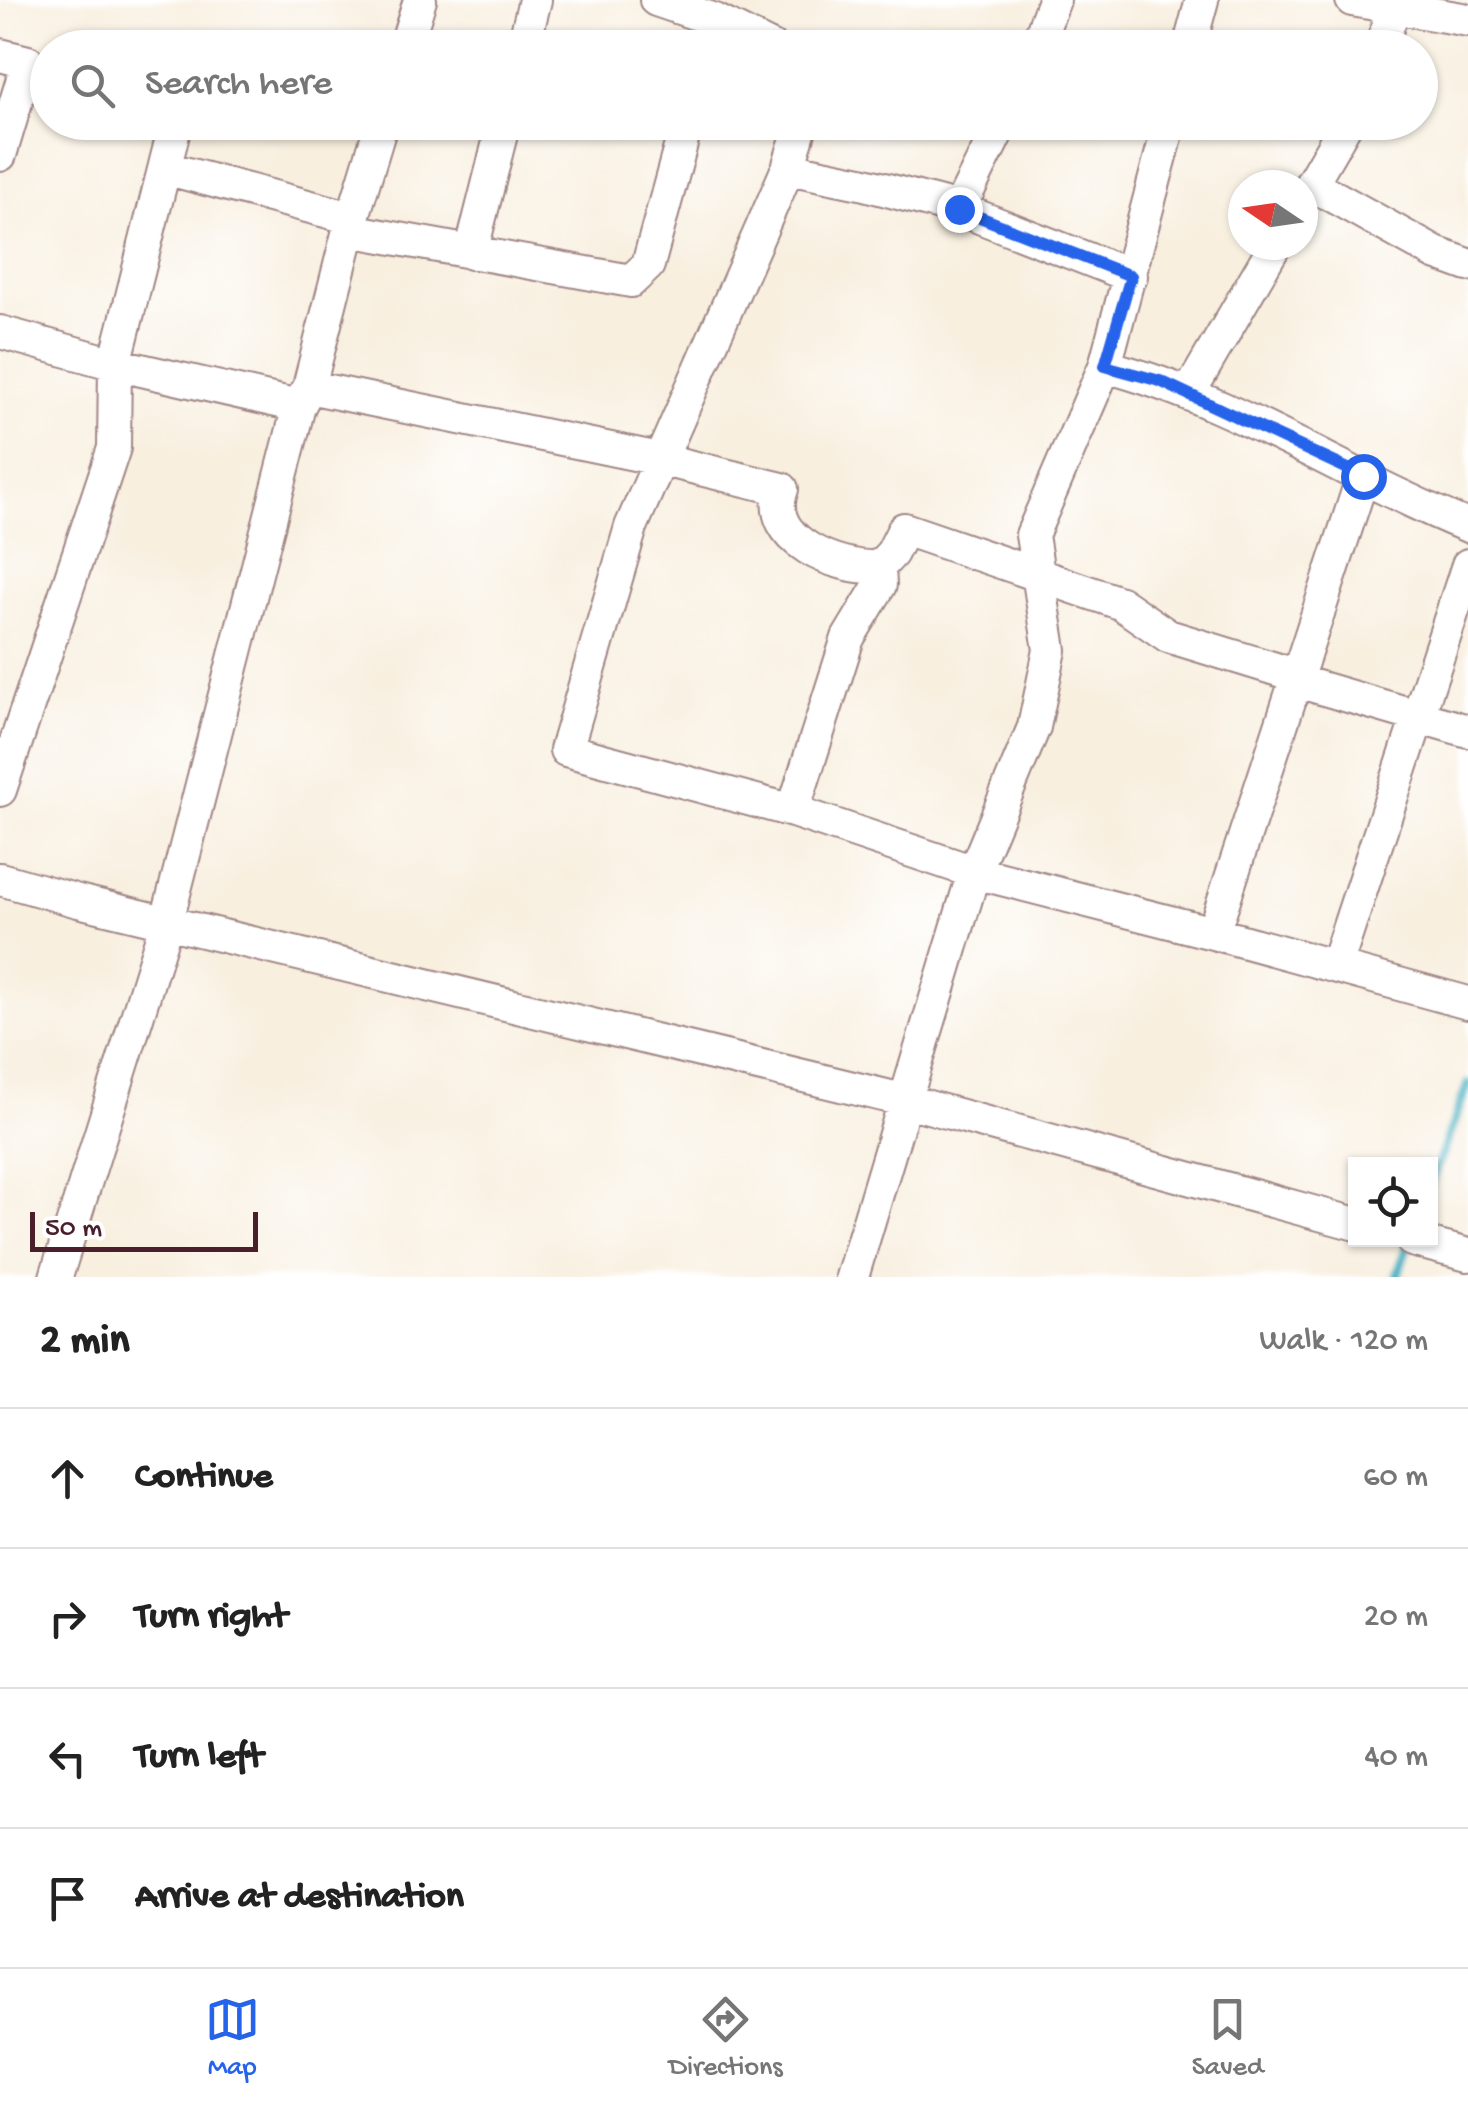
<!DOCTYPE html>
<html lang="en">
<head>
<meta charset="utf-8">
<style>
  body { margin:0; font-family:"Gochi Hand",sans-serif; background:#f6f6f6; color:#222 }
  .controls { position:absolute; right:30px; bottom:30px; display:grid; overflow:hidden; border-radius:0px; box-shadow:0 2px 8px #0004 }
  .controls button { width:90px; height:90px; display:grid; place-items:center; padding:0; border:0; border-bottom:2px solid #e0e0e0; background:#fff; color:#222; font:50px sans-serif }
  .compass { position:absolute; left:1228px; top:170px; width:90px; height:90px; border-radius:50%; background:#fff; box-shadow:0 2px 8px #0004; rotate:283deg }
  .scale { position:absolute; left:30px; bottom:25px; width:228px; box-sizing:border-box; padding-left:10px; border:5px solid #4a1f2b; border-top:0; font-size:28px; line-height:35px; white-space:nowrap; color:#4a1f2b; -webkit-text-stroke:8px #fff; paint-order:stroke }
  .stop { position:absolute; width:30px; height:30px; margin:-22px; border:8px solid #2563eb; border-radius:50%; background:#fff }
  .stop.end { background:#2563eb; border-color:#fff; box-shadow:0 2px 10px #0008 }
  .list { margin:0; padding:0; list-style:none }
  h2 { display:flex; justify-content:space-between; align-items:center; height:130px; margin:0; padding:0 40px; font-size:42px }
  h2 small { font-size:32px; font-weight:400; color:#767676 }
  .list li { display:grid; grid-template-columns:65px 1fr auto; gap:30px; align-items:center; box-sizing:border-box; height:140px; padding:0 40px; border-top:2px solid #e0e0e0 }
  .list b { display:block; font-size:38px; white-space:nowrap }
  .list em { font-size:32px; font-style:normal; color:#767676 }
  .icon { flex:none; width:55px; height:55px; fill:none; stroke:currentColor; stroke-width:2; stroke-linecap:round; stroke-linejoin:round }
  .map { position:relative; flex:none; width:1468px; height:1277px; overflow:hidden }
  .search { position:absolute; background:#fff; box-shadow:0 2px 8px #0004; left:30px; right:30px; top:30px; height:110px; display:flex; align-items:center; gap:25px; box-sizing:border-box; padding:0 35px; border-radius:55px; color:#767676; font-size:38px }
  .sheet { height:690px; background:#fff }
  nav { display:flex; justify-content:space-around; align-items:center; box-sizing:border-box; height:140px; border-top:2px solid #e0e0e0; background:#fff; font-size:28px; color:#767676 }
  nav a { display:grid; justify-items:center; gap:5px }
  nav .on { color:#2563eb }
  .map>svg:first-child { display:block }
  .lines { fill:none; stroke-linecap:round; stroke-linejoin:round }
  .stream { stroke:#44b0c2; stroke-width:9 }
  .minor-casing { stroke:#a18785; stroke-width:36 }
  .minor { stroke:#fff; stroke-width:32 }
  .route { stroke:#2563eb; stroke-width:12 }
</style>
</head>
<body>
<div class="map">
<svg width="1468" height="1277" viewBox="0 0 1468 1277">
  <rect width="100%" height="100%" fill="#fff"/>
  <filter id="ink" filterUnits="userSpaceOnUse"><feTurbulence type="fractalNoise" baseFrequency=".01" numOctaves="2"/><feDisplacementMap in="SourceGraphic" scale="20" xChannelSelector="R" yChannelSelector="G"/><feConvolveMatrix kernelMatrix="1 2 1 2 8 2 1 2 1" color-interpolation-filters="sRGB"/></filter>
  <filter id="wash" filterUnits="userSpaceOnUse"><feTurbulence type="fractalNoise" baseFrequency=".0048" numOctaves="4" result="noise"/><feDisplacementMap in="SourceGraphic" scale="40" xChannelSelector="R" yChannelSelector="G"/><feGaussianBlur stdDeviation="2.25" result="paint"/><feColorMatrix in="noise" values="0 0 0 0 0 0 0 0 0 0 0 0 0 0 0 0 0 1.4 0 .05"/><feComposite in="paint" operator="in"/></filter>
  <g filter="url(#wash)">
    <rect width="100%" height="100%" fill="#f8efdf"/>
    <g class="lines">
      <!-- stream -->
      <path class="stream" d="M1430,1185L1468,1084
        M1397,1277L1407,1247"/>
    </g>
  </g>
  <g filter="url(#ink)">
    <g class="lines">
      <!-- minor casing -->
      <g class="minor-casing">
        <path id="minor" d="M656,0L715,20L772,48
          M1352,0L1468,20
          M405,48L420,0
          M523,48L535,0
          M1036,48L1054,0
          M1189,48L1202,0
          M1381,48L1396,0
          M0,55L28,62L0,155
          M802,122L788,168L631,527L566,750L793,811L974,872L1213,933L1468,1003
          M165,168L352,218
          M788,168L861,183L959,209L1131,276
          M1311,184L1435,253L1468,265
          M1303,198L1347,122
          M959,209L1002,122
          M349,230L631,281L648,265L687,122
          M471,253L504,122
          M0,332L115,364L299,406
          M1105,366C1234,400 1345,476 1468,526
          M309,387L659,459L782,489C762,539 838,570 879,567L892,553L904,529L1120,603L1168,636L1282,671L1307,684L1468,731
          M1189,393L1275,245
          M0,790L114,448L115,364L176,122
          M793,811L848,638L880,585L879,567
          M0,879L78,901L903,1100L1356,1224
          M1213,933L1363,476
          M1336,966L1468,565
          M1412,1240L1468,1255
          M56,1277L167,921L299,406L309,387L349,230L382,122
          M852,1277L974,872L1034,727L1050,650L1032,535L1105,366L1170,122"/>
      </g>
      <!-- minor -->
      <use href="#minor" class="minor"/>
    </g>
  </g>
  <g class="lines" filter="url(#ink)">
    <!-- route -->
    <path class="route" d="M959,209L1131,276L1105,366L1160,381L1363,476"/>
  </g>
</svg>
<div class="controls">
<button><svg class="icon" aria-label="locate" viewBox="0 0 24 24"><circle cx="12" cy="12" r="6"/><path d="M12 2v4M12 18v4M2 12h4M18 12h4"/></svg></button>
</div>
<svg class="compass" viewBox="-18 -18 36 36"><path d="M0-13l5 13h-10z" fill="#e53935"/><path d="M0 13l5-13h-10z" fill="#767676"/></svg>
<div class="scale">50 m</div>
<div class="stop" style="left:1363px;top:476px"></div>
<div class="stop end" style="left:959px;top:209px"></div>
<div class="search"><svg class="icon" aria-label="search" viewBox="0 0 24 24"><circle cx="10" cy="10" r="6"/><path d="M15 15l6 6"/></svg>Search here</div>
</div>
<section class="sheet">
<h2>2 min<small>Walk · 120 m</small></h2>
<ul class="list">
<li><svg class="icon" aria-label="ahead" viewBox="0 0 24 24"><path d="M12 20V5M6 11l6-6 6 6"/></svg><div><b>Continue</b></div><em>60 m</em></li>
<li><svg class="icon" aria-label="right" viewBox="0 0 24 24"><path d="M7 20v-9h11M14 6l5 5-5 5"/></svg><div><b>Turn right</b></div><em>20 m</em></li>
<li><svg class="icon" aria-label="left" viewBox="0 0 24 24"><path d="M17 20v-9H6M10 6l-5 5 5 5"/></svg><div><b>Turn left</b></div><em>40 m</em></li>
<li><svg class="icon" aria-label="arrive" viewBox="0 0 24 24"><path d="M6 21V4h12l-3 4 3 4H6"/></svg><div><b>Arrive at destination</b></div></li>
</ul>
</section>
<nav>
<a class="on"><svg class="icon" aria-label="map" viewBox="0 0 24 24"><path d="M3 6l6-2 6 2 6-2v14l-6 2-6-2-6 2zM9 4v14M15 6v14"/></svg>Map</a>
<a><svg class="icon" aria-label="directions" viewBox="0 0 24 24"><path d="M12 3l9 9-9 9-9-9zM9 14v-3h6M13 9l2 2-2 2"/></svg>Directions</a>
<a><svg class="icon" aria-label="saved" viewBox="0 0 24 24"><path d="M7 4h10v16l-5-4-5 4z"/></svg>Saved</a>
</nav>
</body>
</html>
